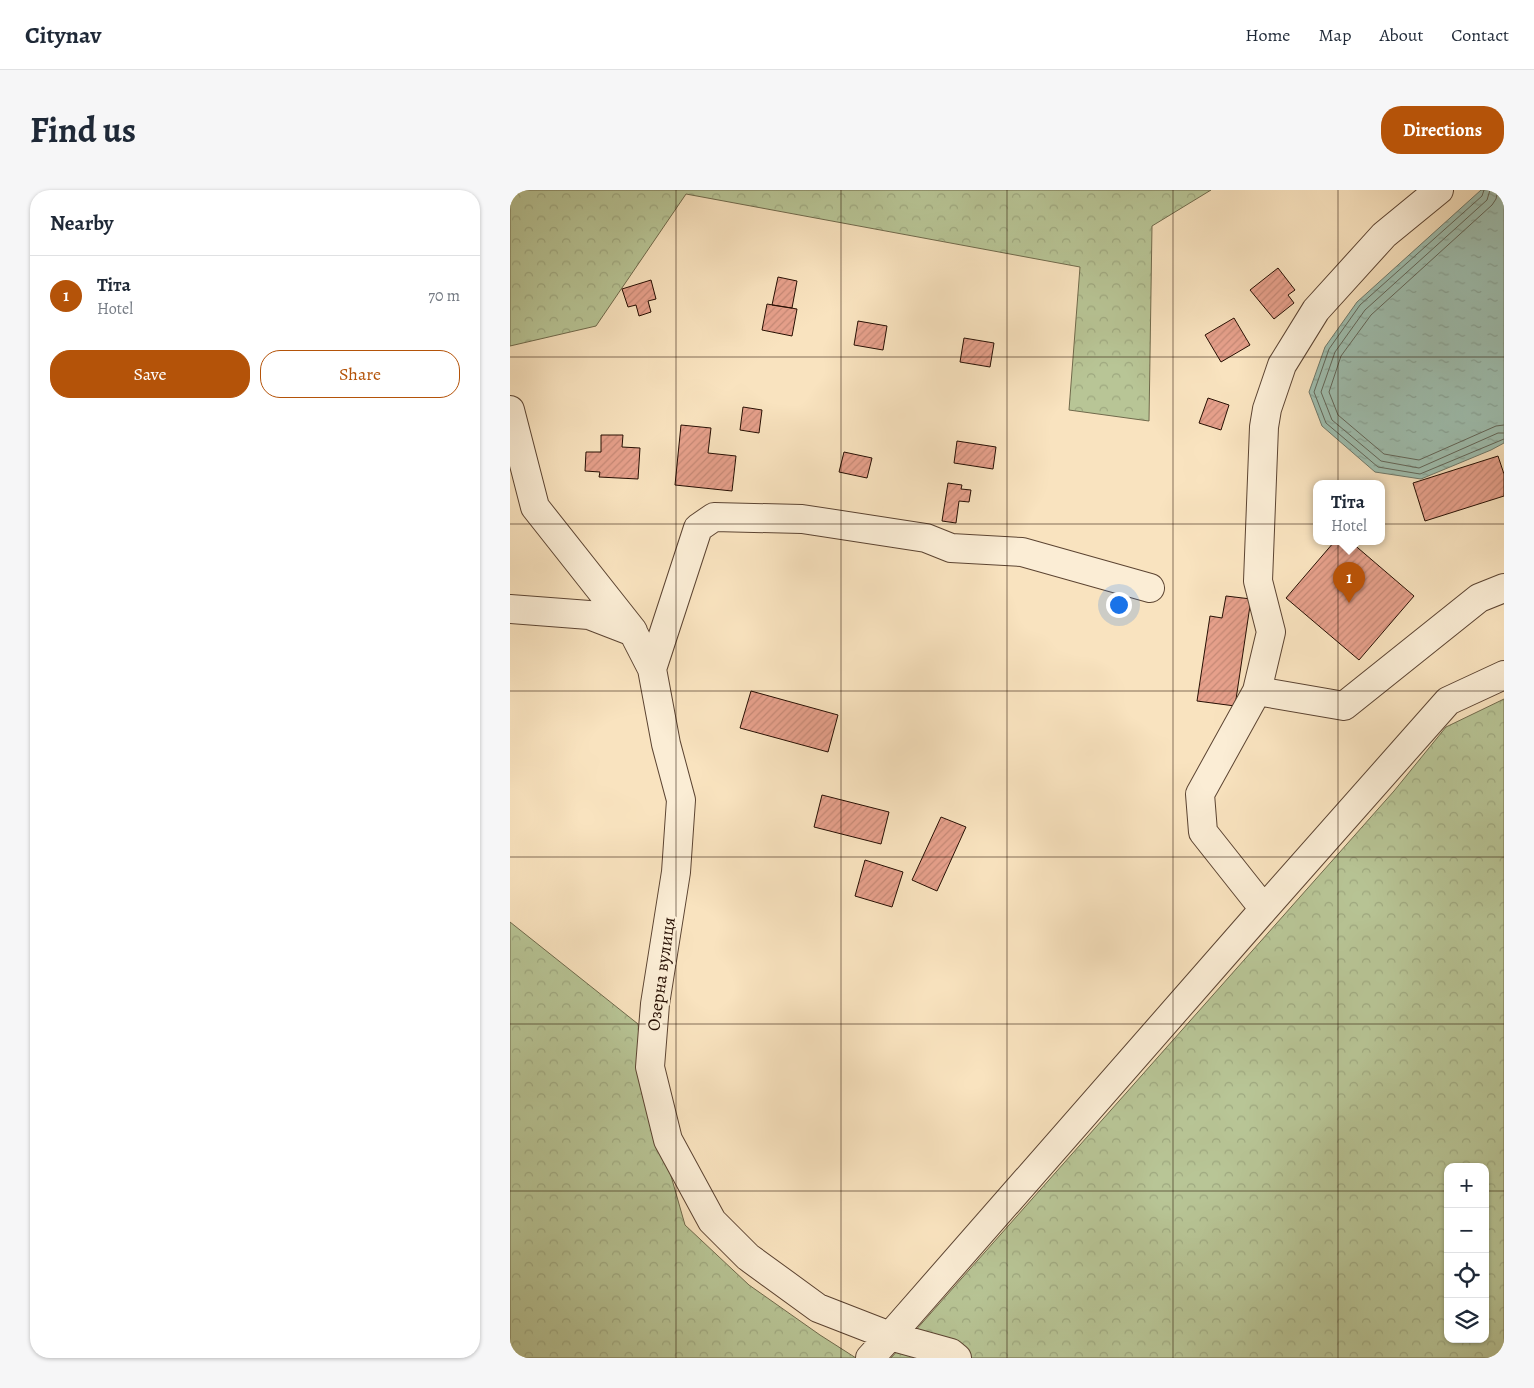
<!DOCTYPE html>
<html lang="en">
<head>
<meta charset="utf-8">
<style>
  body { margin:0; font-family:Alegreya,serif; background:#f6f6f7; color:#1f2937 }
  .controls { position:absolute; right:15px; bottom:15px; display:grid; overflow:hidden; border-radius:10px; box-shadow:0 1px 4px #0004 }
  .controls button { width:45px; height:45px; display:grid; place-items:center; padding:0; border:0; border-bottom:1px solid #e0e1e3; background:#fff; color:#1f2937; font:25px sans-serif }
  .you { position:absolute; left:608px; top:414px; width:18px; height:18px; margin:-12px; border:4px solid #fff; border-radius:50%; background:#1a73e8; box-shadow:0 0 0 8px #1a73e833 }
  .badge { display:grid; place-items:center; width:32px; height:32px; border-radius:50%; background:#b45309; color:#fff; font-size:16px; font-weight:700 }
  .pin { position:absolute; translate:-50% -41px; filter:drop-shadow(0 1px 2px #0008) }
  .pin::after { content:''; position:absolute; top:26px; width:18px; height:15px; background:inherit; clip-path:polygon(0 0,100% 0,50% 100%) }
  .popup { position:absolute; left:803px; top:290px; width:72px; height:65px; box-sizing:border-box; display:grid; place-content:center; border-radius:10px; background:#fff; filter:drop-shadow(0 1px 4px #0005); font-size:16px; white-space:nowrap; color:#747a83 }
  .popup b { font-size:19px; color:#1f2937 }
  .popup::after { content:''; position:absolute; left:50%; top:100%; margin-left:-10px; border:10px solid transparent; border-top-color:#fff }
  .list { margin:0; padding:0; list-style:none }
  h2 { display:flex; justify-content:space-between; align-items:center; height:65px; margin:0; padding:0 20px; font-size:21px }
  h2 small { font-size:16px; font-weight:400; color:#747a83 }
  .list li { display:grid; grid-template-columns:32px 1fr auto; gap:15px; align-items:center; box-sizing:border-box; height:80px; padding:0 20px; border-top:1px solid #e0e1e3 }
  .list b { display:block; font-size:19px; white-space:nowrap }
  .list p { margin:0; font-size:16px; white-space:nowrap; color:#747a83 }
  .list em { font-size:16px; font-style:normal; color:#747a83 }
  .actions { display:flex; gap:10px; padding:15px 20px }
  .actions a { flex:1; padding:11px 0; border:1px solid #b45309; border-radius:20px; text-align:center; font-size:18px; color:#b45309 }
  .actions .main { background:#b45309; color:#fff }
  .icon { flex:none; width:28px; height:28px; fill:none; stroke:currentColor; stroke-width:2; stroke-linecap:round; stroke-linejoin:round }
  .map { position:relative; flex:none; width:994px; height:1168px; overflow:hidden; border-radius:20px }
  header { display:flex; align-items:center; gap:30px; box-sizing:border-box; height:70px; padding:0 25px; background:#fff; border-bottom:1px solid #e0e1e3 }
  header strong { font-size:24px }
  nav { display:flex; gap:28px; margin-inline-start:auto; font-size:18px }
  .intro { display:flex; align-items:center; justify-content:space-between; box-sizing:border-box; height:120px; padding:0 30px }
  h1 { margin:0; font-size:35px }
  .button { padding:12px 22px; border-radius:20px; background:#b45309; color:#fff; font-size:18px; font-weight:700 }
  main { display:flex; gap:30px; padding:0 30px }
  aside { flex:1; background:#fff; border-radius:20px; box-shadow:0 1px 4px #0004 }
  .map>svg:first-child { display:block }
  .forest { fill:url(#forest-crowns); stroke:#706a4c; fill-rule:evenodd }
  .water { fill:url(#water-ripples); stroke:#6e786a }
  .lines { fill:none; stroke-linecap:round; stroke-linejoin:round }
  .shore { stroke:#626659; stroke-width:1 }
  .building { fill:url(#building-hatch); stroke:#270f03 }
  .minor-casing { stroke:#5c4432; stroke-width:30 }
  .minor { stroke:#fbedd5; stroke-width:28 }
  .grid { fill:none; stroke:#270f03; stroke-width:1; stroke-opacity:0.55 }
  .labels { text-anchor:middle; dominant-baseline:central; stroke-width:5; stroke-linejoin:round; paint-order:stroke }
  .street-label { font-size:18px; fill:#270f03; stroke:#fbedd5 }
</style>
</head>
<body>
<header>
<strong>Citynav</strong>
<nav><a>Home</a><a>Map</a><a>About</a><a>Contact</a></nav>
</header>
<div class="intro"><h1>Find us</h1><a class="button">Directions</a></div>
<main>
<aside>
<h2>Nearby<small></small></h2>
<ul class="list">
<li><span class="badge">1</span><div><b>Тіта</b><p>Hotel</p></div><em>70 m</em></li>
</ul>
<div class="actions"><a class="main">Save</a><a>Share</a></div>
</aside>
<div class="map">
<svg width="994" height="1168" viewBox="0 0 994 1168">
  <defs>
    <pattern id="forest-crowns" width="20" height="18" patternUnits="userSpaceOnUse" patternTransform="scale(1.25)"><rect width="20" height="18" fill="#b8c596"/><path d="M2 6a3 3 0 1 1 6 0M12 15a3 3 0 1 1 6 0" fill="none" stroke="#9ea880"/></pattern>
    <pattern id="water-ripples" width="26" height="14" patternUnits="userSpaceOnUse" patternTransform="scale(1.25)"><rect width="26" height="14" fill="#9ebeaf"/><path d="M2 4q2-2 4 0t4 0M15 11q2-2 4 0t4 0" fill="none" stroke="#88a295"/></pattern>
    <pattern id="building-hatch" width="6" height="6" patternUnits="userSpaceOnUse" patternTransform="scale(1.25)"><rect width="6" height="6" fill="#e6a08b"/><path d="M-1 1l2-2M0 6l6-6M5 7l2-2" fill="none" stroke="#c58976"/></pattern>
  </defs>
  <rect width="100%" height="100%" fill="#f9e3bf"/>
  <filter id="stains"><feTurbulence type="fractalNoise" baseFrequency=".004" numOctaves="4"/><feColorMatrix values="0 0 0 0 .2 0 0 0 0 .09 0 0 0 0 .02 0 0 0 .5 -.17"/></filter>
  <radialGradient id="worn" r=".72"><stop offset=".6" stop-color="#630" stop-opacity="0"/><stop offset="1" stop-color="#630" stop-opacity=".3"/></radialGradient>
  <!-- forest -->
  <path class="forest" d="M0,0H701L642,36L639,231L559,220L570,77L176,4L86,136L0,156Z
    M994,509V1168H381L884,601L936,537ZM938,977H975V1149H938Z
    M0,732L128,834L136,898L175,1035L239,1095L310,1145L346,1168H0Z"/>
  <!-- water -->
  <path class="water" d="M971,0H994V253L981,260L911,289L865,282L812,236L799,202L815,157L847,112Z"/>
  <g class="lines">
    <!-- shore -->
    <path class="shore" d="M974,0L972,6L850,115L819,159L804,202L816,233L868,277L910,284L994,249
      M980,0L977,10L855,120L825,162L811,202L822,230L871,271L909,278L988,243H994
      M988,0L986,9L982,15L861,125L831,166L819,202L828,225L874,264L909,270L986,236L994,235"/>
  </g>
  <!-- building -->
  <path class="building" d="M768,78L785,100L778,105L784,113L764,129L740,100Z
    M268,87L287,91L282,118L262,115Z
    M141,90L146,109L138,111L141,122L129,126L126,115L118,117L112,99Z
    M257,114L287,119L282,146L252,140Z
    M724,128L740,155L711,172L695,145Z
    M348,131L377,136L373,160L344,155Z
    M454,148L484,153L480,177L450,172Z
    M698,208L719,215L711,240L689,233Z
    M233,217L252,220L249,243L230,240Z
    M171,235L201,238L198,263L226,266L222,301L165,295Z
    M91,245H113L112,257L130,258L128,289L89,287L90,282L75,281L76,262H91Z
    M447,251L486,257L483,279L444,273Z
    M334,262L362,268L357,288L329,282Z
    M988,266L994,284V306L915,331L903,293Z
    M438,293L452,295L451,299L461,300L459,312L449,311L446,333L432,331Z
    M824,352H841L904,406L849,470L776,408Z
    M716,406L741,409L725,516L687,511L700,426L712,428Z
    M241,501L328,525L318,562L230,538Z
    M312,605L379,622L371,654L304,637Z
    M431,627L456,637L427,701L402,690Z
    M355,670L393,682L382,717L345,706Z"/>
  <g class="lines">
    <!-- minor casing -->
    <g class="minor-casing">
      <path id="minor" d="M0,220L25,317L123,441
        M0,419L79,425L123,442L142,479L156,554L171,610L166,682L145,814L140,877L158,950L202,1031L238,1067L308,1118L380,1146L441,1163L447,1168
        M142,479L188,338L204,327L292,329L416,348L441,358L512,362L640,398
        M747,501L834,516L969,408L994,398
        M754,719L693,642L690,604L747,501L761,442L748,391L754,237L757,219L772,175L806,120L874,45L929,0
        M360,1168L380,1146L754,719L938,511L994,485"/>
    </g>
    <!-- minor -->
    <use href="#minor" class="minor"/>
  </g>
  <!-- grid -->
  <path class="grid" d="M166,0V1168M331,0V1168M497,0V1168M663,0V1168M828,0V1168M0,167H994M0,334H994M0,501H994M0,667H994M0,834H994M0,1001H938M975,1001H994"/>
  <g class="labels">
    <!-- street labels -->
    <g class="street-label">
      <text transform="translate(151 784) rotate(-82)">Озерна вулиця</text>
    </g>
  </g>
  <rect width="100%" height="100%" filter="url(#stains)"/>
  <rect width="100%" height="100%" fill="url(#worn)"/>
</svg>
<div class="controls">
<button>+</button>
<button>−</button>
<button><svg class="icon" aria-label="locate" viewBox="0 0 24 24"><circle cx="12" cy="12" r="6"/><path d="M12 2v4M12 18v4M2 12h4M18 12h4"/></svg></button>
<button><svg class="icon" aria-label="layers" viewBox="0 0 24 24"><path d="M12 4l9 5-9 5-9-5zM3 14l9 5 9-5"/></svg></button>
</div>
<div class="you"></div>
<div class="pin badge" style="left:839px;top:413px">1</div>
<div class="popup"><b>Тіта</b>Hotel</div>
</div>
</main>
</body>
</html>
